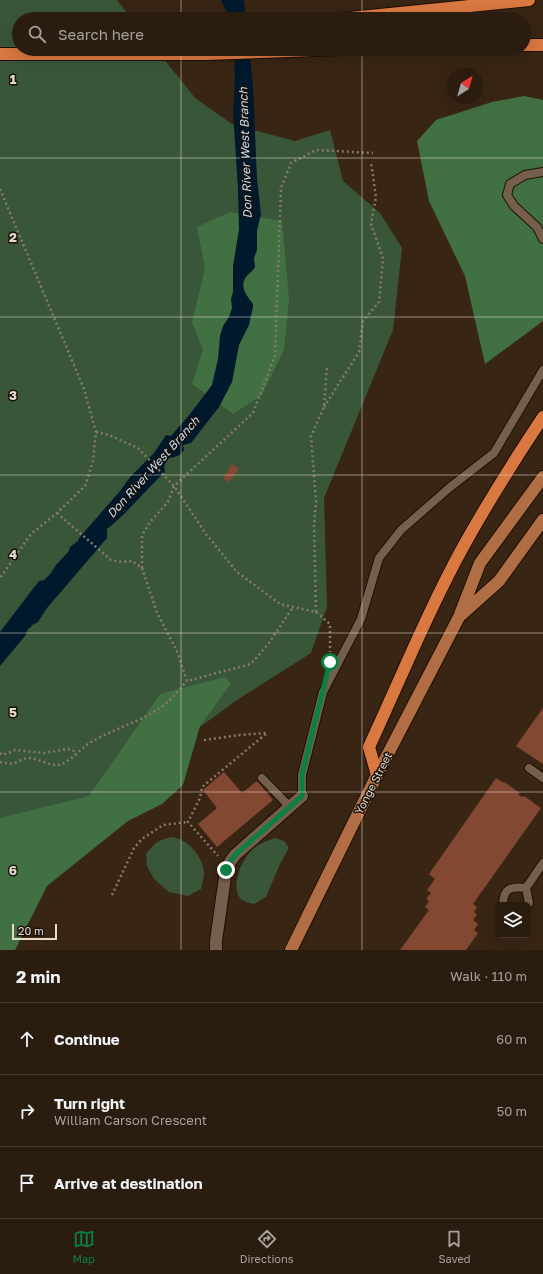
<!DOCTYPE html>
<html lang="en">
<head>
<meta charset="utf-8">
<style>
  body { margin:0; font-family:"Golos Text",sans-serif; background:#36291d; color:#f1f3f6 }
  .controls { position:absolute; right:12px; bottom:12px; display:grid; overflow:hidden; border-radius:6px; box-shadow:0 4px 16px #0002 }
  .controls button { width:36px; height:36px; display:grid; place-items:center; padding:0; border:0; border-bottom:1px solid #463a2f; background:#2a1c0f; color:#f1f3f6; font:20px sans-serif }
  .compass { position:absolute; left:447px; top:68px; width:36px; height:36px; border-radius:50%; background:#2a1c0f; box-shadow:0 4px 16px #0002; rotate:37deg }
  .scale { position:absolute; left:12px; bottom:10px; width:45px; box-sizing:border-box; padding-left:4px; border:2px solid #e5d8cd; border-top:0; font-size:11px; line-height:14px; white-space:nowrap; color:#e5d8cd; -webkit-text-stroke:3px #191109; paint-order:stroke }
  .stop { position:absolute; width:12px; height:12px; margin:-9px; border:3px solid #0b8043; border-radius:50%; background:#fff }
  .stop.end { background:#0b8043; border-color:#fff; box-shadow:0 1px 4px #0008 }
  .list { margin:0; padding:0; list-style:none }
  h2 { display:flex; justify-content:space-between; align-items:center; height:52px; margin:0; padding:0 16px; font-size:17px }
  h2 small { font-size:13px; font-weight:400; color:#a5a19e }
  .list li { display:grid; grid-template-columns:26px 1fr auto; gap:12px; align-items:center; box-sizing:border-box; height:72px; padding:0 16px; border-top:1px solid #463a2f }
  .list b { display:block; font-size:15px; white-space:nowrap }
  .list p { margin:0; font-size:13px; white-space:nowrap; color:#a5a19e }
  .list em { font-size:13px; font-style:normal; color:#a5a19e }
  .icon { flex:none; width:22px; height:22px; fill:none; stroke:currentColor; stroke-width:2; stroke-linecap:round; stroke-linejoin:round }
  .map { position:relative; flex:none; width:543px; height:950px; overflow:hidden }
  .search { position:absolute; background:#2a1c0f; box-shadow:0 4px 16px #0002; left:12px; right:12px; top:12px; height:44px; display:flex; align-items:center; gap:10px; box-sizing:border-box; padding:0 14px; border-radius:22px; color:#a5a19e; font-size:15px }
  .sheet { height:268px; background:#2a1c0f }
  nav { display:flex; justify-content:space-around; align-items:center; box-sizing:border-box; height:56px; border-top:1px solid #463a2f; background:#2a1c0f; font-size:11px; color:#a5a19e }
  nav a { display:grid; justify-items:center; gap:2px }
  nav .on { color:#0b8043 }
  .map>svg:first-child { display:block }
  .green { fill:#395738 }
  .forest { fill:#417042 }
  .water { fill:#00192d }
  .building { fill:#834832 }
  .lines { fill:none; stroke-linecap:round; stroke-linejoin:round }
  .lane-casing { stroke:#1f0e01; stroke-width:10 }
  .street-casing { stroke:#1f0e01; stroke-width:14 }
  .primary-casing { stroke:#1f0e01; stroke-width:14 }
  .highway-casing { stroke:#1f0e01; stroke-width:14 }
  .path { stroke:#89796b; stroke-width:2.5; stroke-dasharray:2 3; stroke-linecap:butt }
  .lane { stroke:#745f4c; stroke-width:8 }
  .street { stroke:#745f4c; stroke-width:12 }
  .primary { stroke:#b16e45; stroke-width:12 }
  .highway { stroke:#d97841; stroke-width:12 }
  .route { stroke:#0b8043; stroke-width:5 }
  .grid { fill:none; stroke:#e5d8cd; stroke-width:1; stroke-opacity:0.55 }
  .labels { text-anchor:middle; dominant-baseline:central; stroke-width:3; stroke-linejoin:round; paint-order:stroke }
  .street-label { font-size:11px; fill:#e5d8cd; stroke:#191109 }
  .water-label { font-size:12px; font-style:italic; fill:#c2dff9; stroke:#191109 }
  .grid-label { font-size:13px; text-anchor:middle; font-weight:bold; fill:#e5d8cd; stroke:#191109; stroke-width:3; stroke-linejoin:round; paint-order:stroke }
</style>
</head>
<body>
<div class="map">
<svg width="543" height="950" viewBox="0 0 543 950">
  <rect width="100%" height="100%" fill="#382514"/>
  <!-- green -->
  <path class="green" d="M0,0H117L132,19H19V49H156L195,98L232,124L295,141L330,130L343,181L380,213L402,248L393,330L324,498L327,607L311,653L237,700L37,846L0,850Z
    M171,837C188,839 203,856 204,873C204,878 202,884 201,889L188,896L169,892L154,879L147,866L146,854C155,843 158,840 171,837Z
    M275,838L284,841L289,848L280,864L266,897L254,904C251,903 245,902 242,900C229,889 241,861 251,851C257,844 267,841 275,838Z"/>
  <!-- forest -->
  <path class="forest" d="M524,96L543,100V321L485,364L465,276L429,201L417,141L436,120L492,102Z
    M230,212L282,221L289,299L284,350L262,395L233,414L192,384L203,349L192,323L205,268L197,227Z
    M225,677L231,684L200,726L183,785L162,804L128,821L47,886L15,950H0V818L89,796L160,694Z"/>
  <!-- water -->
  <path class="water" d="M221,0H244L246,19H230Z
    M234,49H249L253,85L257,179L261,214L257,231V250L254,258L255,267C253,271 249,273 246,277C239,287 247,296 253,304V307L249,325L239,345L232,382L219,407L191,443L183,445L184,450C180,456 176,457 169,458L164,466L165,472C145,490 129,512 107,529V538L47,608L38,622L32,625L31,627L28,629L25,636L0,666V632L39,581L44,580L51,573L56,565L69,551L70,547L78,541L79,538L120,491L131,476L154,453L166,435L171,436L190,414L212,385L218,359L220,336L223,326L229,317L232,308L231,299L233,292V266L239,229L238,189L233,112L235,76Z"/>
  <!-- building -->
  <path class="building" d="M232,464L239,469L229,482L223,478Z
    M543,708V764L516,746Z
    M224,772L242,793L257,781L273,800L217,847L198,824L217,808L203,790Z
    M496,778L504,783V782L520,793L518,795L523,797L524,796L541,808L473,904L477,907L474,912L477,915L473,920L478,924L474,930L478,933L466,950H400L429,910L425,907L429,901L426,899L431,893L427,890L435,879L429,874Z"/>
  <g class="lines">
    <!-- lane casing -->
    <g class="lane-casing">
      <path id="lane" d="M543,172L525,175L510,184L507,195L514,206L537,227L543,239
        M529,768L543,778
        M262,778L290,807
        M302,796V775L323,692L361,619L379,558L401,530L449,488L494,453L543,370
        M503,905C503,888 511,886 526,888
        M527,905L529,903L526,888L543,863"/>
    </g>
    <!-- street casing -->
    <g class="street-casing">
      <path id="street" d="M216,950V941L226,870L230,862L235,855L302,796"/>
    </g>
    <!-- primary casing -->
    <g class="primary-casing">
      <path id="primary" d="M461,615L499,581L543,520
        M291,950L377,775L459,617L480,563L543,477"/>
    </g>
    <!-- highway casing -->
    <g class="highway-casing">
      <path id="highway" d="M340,19L529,0
        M524,45H543
        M0,54H206L341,49
        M377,775L369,747C400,680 428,611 463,547C488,502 515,459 543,417"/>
    </g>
    <!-- path -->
    <path class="path" d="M0,189L84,389L96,432L93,461L85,486L57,513L31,534L0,578
      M324,407L359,352L363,321L379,302L383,258L371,224L376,197L371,162
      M96,432L109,435L138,448L174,486L206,534L237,572L280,604L316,612L330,624V652
      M57,513L111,560L122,562L132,561L142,568L157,613L177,651L187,681L251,664L269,643L293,607
      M142,568V535L150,522L168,502L174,486L253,413L275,356L281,188L291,163L316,150L373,153
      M316,612L314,525L316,501L311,436L324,407L327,366
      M204,740L240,735L267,733L202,787L200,798L188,822L218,856
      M0,753L3,755L15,750L44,753L68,749L77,752
      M0,762C5,763 10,764 15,763C20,761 24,758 29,758C37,758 50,766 59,765C69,763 82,747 91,742C112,730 136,723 157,710C169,703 178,691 187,681
      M112,895L134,848L142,839L163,825L188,822"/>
    <!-- lane -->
    <use href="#lane" class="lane"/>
    <!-- street -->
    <use href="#street" class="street"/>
    <!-- primary -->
    <use href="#primary" class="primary"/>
    <!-- highway -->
    <use href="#highway" class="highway"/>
  </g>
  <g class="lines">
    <!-- route -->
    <path class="route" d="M226,870L230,862L235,855L302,796V775L330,662"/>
  </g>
  <!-- grid -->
  <path class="grid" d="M181,0V19M362,0V19M181,49V950M362,49V950M0,158H543M0,317H543M0,475H543M0,633H543M0,792H543"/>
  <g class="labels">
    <!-- street labels -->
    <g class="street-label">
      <text transform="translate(373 783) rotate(-63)">Yonge Street</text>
    </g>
    <!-- water labels -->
    <g class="water-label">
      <text transform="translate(245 153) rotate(-92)">Don River West Branch</text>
      <text transform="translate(153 467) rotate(-48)">Don River West Branch</text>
    </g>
  </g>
  <g class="grid-label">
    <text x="13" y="84">1</text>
    <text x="13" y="242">2</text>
    <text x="13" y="400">3</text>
    <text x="13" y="559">4</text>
    <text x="13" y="717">5</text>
    <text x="13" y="875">6</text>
  </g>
</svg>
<div class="controls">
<button><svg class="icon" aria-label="layers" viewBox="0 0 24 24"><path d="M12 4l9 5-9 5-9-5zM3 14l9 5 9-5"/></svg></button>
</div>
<svg class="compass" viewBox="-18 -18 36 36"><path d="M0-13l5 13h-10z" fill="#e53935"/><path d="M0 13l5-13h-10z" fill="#a5a19e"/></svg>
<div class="scale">20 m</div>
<div class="stop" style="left:330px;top:662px"></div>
<div class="stop end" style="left:226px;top:870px"></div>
<div class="search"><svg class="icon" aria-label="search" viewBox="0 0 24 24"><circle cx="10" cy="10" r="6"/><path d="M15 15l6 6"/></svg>Search here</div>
</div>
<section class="sheet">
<h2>2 min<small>Walk · 110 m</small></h2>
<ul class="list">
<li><svg class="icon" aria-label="ahead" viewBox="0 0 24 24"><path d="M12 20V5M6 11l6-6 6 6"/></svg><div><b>Continue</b></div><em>60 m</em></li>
<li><svg class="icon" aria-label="right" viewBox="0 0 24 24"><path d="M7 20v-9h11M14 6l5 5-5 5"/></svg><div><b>Turn right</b><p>William Carson Crescent</p></div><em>50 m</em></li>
<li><svg class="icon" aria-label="arrive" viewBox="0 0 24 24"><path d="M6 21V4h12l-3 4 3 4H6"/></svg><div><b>Arrive at destination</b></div></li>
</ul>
</section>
<nav>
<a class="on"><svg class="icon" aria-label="map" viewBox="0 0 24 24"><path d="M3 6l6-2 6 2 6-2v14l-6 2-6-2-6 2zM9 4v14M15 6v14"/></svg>Map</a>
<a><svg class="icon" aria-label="directions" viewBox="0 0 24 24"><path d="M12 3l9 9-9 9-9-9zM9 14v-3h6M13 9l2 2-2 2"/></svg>Directions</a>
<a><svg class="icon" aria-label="saved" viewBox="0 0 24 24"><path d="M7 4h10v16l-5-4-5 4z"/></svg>Saved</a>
</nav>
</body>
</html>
